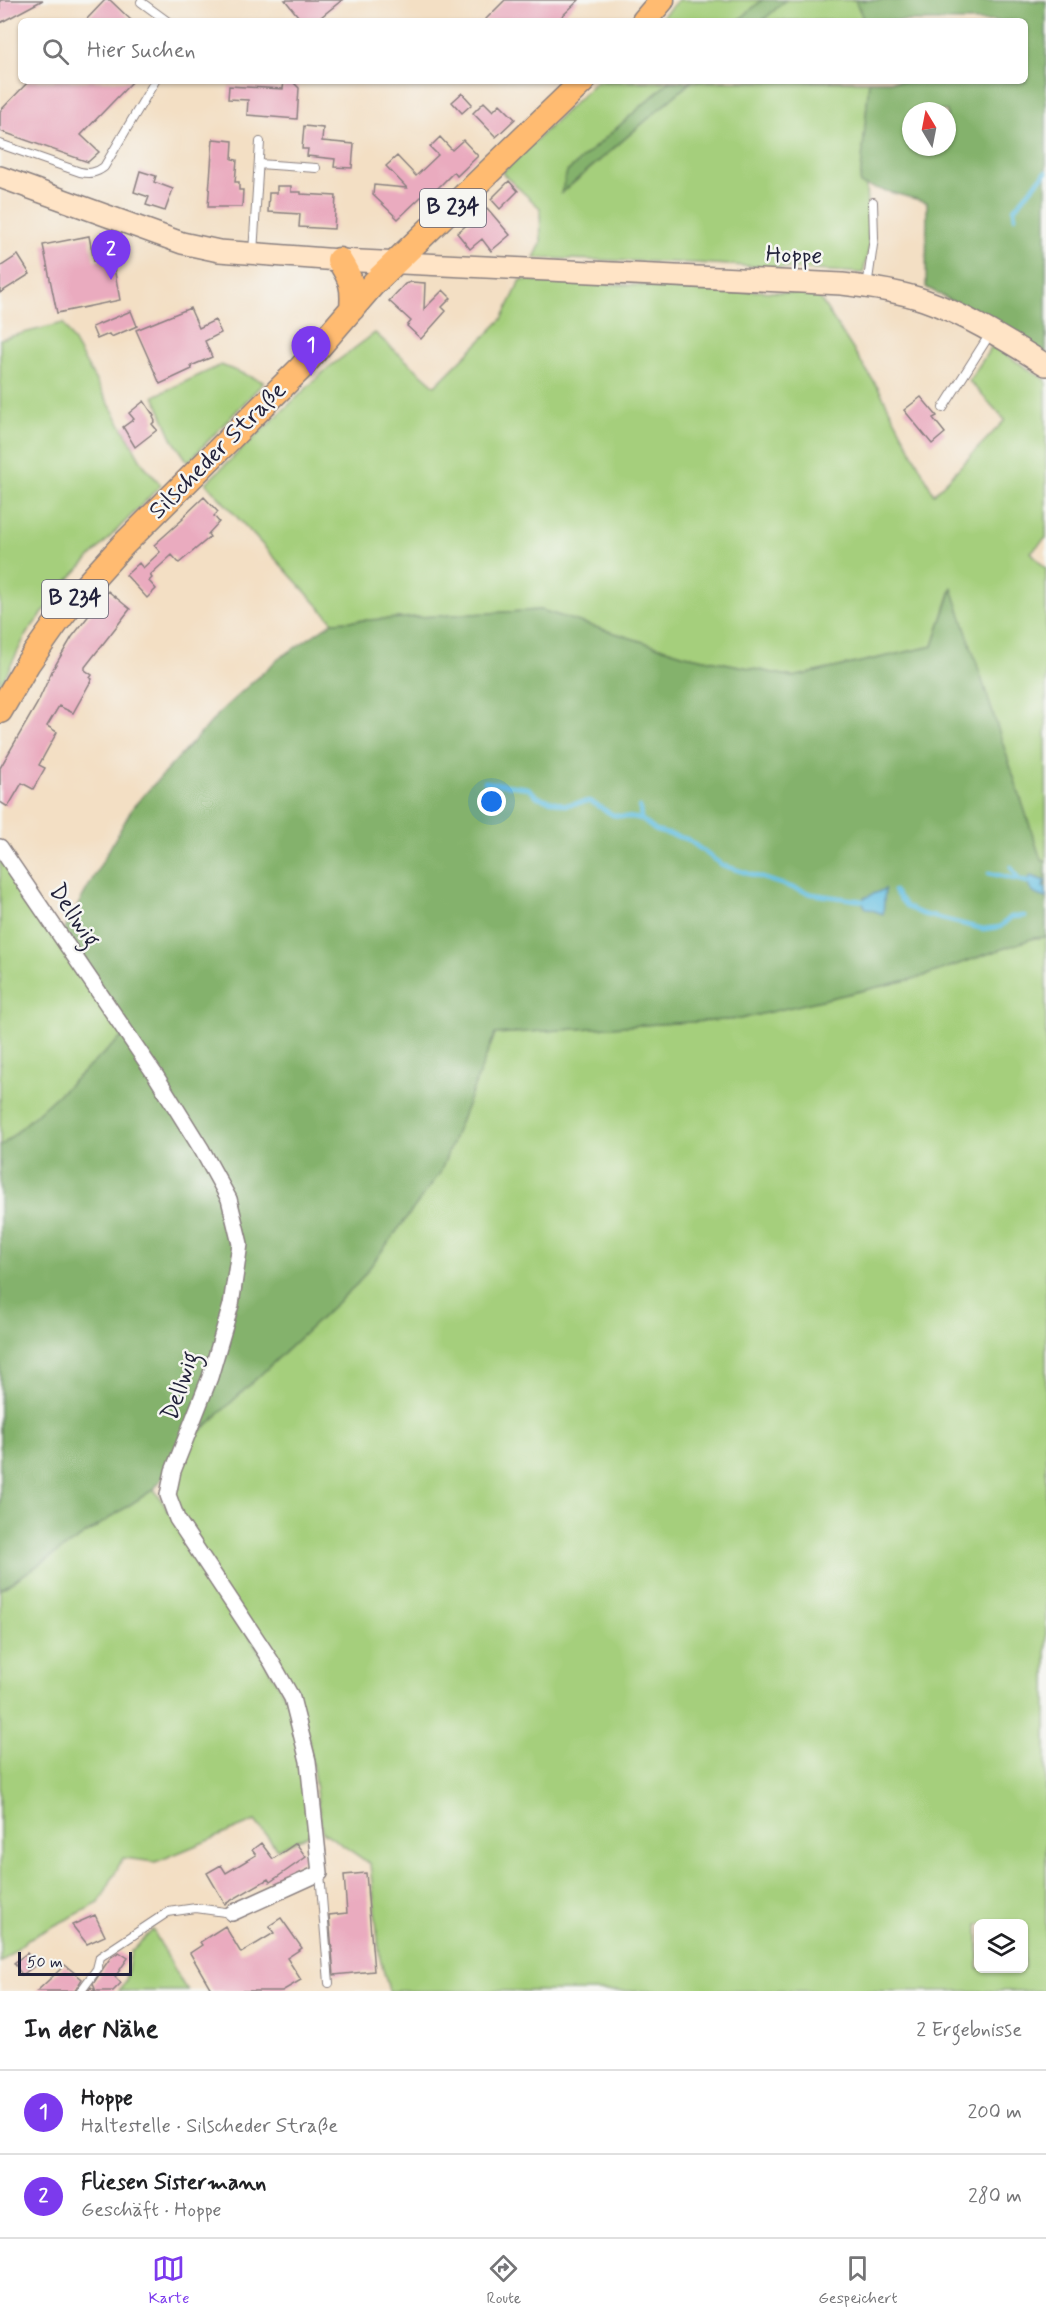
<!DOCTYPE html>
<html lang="de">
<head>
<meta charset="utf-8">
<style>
  body { margin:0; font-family:Mynerve,sans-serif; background:#f2f2f2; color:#202124 }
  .controls { position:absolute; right:18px; bottom:18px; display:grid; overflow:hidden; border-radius:9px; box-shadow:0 2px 4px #0004 }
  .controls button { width:54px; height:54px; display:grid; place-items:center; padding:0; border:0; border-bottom:2px solid #e0e0e0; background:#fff; color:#202124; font:30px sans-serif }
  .compass { position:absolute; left:902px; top:102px; width:54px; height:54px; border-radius:50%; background:#fff; box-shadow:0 2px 4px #0004; rotate:350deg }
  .scale { position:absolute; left:18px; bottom:15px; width:114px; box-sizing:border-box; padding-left:6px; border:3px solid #22223b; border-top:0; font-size:16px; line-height:21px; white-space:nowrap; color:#22223b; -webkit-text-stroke:4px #f6f6f2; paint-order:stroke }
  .you { position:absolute; left:492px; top:802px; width:21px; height:21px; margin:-15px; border:4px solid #fff; border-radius:50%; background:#1a73e8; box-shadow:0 0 0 9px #1a73e833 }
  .badge { display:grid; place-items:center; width:39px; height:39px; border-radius:50%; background:#7c3aed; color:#fff; font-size:20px; font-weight:700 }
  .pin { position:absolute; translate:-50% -50px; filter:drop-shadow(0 2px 3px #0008) }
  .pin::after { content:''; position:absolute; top:32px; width:21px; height:18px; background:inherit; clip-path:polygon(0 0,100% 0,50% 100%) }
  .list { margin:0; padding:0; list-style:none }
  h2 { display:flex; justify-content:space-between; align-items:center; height:78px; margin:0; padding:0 24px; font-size:26px }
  h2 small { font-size:20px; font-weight:400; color:#757577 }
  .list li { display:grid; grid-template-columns:39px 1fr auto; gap:18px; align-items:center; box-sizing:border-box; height:84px; padding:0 24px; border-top:2px solid #e0e0e0 }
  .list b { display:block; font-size:22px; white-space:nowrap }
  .list p { margin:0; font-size:20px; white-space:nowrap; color:#757577 }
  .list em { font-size:20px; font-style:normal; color:#757577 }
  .icon { flex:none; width:33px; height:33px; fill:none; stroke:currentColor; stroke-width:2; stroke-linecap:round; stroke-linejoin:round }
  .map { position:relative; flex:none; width:1046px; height:1991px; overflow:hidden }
  .search { position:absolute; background:#fff; box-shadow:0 2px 4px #0004; left:18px; right:18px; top:18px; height:66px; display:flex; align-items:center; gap:15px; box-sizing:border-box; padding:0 21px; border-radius:9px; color:#757577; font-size:22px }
  .sheet { height:246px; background:#fff }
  nav { display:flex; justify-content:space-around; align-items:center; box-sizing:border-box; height:84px; border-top:2px solid #e0e0e0; background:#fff; font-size:16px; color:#757577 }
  nav a { display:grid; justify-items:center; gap:3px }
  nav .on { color:#7c3aed }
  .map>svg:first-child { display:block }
  .green { fill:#a5cf7c; stroke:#64785c; stroke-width:1.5; fill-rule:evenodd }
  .forest { fill:#84b26c; stroke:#536a54; stroke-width:1.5; fill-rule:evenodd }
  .water { fill:#64bfe2; stroke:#43708e; stroke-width:1.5 }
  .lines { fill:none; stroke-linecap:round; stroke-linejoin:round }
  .stream { stroke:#64bfe2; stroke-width:4.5 }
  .building { fill:#eaabbf }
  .service-casing { stroke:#8a8080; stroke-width:10 }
  .minor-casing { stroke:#8a8080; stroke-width:18 }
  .secondary-casing { stroke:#8a8080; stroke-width:24 }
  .primary-casing { stroke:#8a8080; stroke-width:27 }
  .service { stroke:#fff; stroke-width:8 }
  .minor { stroke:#fff; stroke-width:15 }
  .secondary { stroke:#ffe4c6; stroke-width:21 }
  .primary { stroke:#ffbb71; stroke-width:24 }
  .labels { text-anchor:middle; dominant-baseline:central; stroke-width:5; stroke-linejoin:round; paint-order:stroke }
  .shield { fill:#f6f6f2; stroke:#626272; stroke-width:1.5 }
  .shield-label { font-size:22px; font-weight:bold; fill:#22223b }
  .street-label { font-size:24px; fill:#22223b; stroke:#f6f6f2 }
</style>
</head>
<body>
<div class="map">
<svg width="1046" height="1991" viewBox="0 0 1046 1991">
  <rect width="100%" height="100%" fill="#f6f6f2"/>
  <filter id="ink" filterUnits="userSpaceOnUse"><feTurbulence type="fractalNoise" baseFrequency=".0167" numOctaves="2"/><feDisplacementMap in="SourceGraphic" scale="12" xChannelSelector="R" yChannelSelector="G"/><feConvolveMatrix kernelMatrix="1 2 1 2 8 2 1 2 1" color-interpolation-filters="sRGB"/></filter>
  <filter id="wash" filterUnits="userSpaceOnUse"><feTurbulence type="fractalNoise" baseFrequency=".008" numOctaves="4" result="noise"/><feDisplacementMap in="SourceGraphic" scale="24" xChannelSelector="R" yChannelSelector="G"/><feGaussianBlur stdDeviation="1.35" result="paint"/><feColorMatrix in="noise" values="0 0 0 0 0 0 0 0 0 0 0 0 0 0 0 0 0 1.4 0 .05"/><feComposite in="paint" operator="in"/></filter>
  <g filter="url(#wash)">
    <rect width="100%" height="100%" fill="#f3dfc4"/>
    <!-- green -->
    <path class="green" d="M678,0H762L738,21H658Z
      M786,0H855L864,21H762Z
      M597,81H670L567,172L562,193L692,81H869L860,184L866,186L869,249L863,273L695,263L534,258L541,243L540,208L502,173Z
      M521,280L817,294L880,391L934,494L1005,420L969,381L992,346L1046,380V538L1031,552L1046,569V862L1041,860L951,589L933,646L793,677L685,655L541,610L333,622L206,483L328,368L375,333L435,386L502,319Z
      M63,323L143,464L161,485L72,576L27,633L0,687V339Z
      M221,365L264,382L188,462L173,440L154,396Z
      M0,852L123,1036L0,1147Z
      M1046,937V1991H389L380,1958L370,1864L322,1831L308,1736L181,1518L172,1495L189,1442L358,1283L440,1173L495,1034L740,1019L921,977L1034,938ZM978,1924H1024V1968H978Z
      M154,1489L269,1664L291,1702L313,1833L277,1849L255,1821L156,1862L123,1858L99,1903L28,1939L0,1963V1590Z
      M153,1930L184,1986L188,1991H119L126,1981L131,1951Z"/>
    <!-- forest -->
    <path class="forest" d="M762,0H786L762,21H738Z
      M856,0L1046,1V353L926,287L927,202L860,184L869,81H1025V21H864ZM911,111H947V147H911Z
      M670,81H692L561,193L567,172Z
      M952,588L1041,860L1046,862V937L1034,938L921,977L740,1019L495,1034L440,1173L358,1283L189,1442L154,1489L0,1590V1147L123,1036L64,930L133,807L225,707L277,660L333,622L541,610L685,655L793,677L933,646Z"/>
    <!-- water -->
    <path class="water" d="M1031,876L1045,881L1043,887L1046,888V898C1035,895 1031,893 1027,882Z
      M885,889L883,914L866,908L863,903L864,898Z"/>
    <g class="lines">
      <!-- stream -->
      <path class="stream" d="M1015,217L1014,209L1046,172
        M485,782L528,788L538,797L565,805L590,801L613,815L641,819L656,831L687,839L722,865L812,894L863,901
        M640,807L641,819
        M1011,867L1019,880L1027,882
        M989,873L1019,880
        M894,891L907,907L922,914L983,929L1000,927L1011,917L1025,916"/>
    </g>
    <g id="blocks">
      <!-- building -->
      <path class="building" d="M0,0H43L0,23Z
        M105,0H110L132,21H85Z
        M285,0H342L316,21H302Z
        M505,0H579L557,21H484Z
        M29,81H133L81,135L99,152L88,162L0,131V111Z
        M284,81H292L299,88L297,119L247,115L248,100L228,99L229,86L283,89Z
        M462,93L472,104L462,113L452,102Z
        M484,102L493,111L500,104L515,119L496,137L473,113Z
        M304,126L323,128L322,141L354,144L352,168L334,167L335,159L307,156L308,149H302Z
        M440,137L452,150L463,140L478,156L457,176L454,172L426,200L422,196L398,219L373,195L374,185L407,188L386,166L397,156L416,176L438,155L430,147Z
        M213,139L233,141L232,159L237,160L235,182H239V190H243L242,207H208Z
        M140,171L156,176L154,182L173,189L165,211L146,205L149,197L134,192Z
        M509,181L518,191L500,209L491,199Z
        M277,186H291V192H301V194L336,196L334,229L299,227L300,214L268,212L269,193H277Z
        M487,208L510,235L491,251L482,239L470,249L457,233Z
        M89,236L94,261L112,257L120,300L57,313L43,245Z
        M18,255L30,274L0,293V267Z
        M411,282L425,283L424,309L443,290L451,298L442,307L446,311L421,339L407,326L411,321L389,301L405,284Z
        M190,308L199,328L215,320L221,333L205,341L212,357L191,366L192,369L160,384L136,330Z
        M131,311L137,326L111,337L109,334L97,339L92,327Z
        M921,397L937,416L933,418L945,433L932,444L904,410Z
        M144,401L154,416L153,417L155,421L152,424L157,430L135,447L123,427L134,419L129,413Z
        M204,497L218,512L214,516L219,522L208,534L210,537L179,563L172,555L150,575L152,578L149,581L156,589L147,598L126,575L139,563L143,568L160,552L154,545L183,519L182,518Z
        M108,591L130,609L85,667V670L92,675L90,678L92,679L73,713L59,706L47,726L57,732L39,765L45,768L33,789L22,783L8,807L0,802V768L37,704L53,669L72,637Z
        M261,1843L273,1859L296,1843L306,1857L270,1882L268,1879L225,1904L207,1873L221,1865L226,1873L256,1855L252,1850Z
        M366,1873L374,1971L334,1975L329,1915L347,1913L344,1875Z
        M95,1915L105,1936L87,1944L72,1925Z
        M281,1918L302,1948L287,1958L301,1980L282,1991H212L190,1953L202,1945L200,1942L225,1926L241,1953L274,1933L269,1926Z
        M119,1952L128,1958L115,1977L121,1983L113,1991H88L91,1987L96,1991L93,1984L104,1967L111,1957Z
        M27,1953L36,1965L22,1975L14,1963Z
        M65,1965L82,1979L75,1991H37Z"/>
    </g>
  </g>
  <g filter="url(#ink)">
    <use href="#blocks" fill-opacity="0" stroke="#8a8080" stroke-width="1.5"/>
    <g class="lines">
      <!-- service casing -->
      <g class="service-casing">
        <path id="service" d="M141,2L167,21
          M0,144L80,172C90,174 96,173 104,167L155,81
          M259,164L316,168
          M253,253L260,142
          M867,287L874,238L873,202
          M943,408L990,334
          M320,1873L329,1983
          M81,1991L97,1969L100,1957L168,1912L196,1908L232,1913"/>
      </g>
      <!-- minor casing -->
      <g class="minor-casing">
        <path id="minor" d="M0,847L156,1076L202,1150L229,1199L240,1244L231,1305L210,1377L173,1471L168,1495L177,1519L271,1661L292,1698L308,1761L320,1873L232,1913"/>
      </g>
      <!-- secondary casing -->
      <g class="secondary-casing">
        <path id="secondary" d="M0,177L182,243L219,251L339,260L842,284C870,287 897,291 924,300C965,314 1009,342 1046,365"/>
      </g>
      <!-- primary casing -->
      <g class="primary-casing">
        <path id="primary" d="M644,21L662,0
          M339,260C351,279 354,286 352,309
          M0,711L28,663L57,622L83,589L123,545L300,369L374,283L583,81"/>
      </g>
      <!-- service -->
      <use href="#service" class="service"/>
      <!-- minor -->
      <use href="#minor" class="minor"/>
      <!-- secondary -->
      <use href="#secondary" class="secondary"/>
      <!-- primary -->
      <use href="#primary" class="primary"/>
    </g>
  </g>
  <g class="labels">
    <!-- shield labels -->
    <g class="shield">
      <rect x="420" y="189" width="66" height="38" rx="4.5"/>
      <rect x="42" y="580" width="66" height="38" rx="4.5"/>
    </g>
    <g class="shield-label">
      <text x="453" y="208">B 234</text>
      <text x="75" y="599">B 234</text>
    </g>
    <!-- street labels -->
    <g class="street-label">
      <text transform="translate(794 256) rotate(2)">Hoppe</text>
      <text transform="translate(218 451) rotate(-45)">Silscheder Straße</text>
      <text transform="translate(74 916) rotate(56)">Dellwig</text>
      <text transform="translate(181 1386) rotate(-71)">Dellwig</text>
    </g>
  </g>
</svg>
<div class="controls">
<button><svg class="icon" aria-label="layers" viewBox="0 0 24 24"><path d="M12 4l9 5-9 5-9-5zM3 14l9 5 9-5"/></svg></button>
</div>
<svg class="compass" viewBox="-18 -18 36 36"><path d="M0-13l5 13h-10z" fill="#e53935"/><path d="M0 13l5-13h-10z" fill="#757577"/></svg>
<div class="scale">50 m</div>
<div class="you"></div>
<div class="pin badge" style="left:311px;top:376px">1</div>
<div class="pin badge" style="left:111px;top:280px">2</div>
<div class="search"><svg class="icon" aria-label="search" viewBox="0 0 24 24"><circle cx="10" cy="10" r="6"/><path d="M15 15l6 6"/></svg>Hier suchen</div>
</div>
<section class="sheet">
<h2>In der Nähe<small>2 Ergebnisse</small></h2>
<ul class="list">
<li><span class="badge">1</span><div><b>Hoppe</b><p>Haltestelle · Silscheder Straße</p></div><em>200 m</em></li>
<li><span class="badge">2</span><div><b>Fliesen Sistermann</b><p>Geschäft · Hoppe</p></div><em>280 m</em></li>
</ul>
</section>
<nav>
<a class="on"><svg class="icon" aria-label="map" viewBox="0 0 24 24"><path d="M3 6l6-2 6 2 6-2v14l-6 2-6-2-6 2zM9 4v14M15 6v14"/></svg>Karte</a>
<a><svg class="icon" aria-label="directions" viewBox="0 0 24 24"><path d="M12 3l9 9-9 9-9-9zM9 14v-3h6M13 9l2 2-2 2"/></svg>Route</a>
<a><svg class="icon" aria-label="saved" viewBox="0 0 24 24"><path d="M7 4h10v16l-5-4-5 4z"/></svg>Gespeichert</a>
</nav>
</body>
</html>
